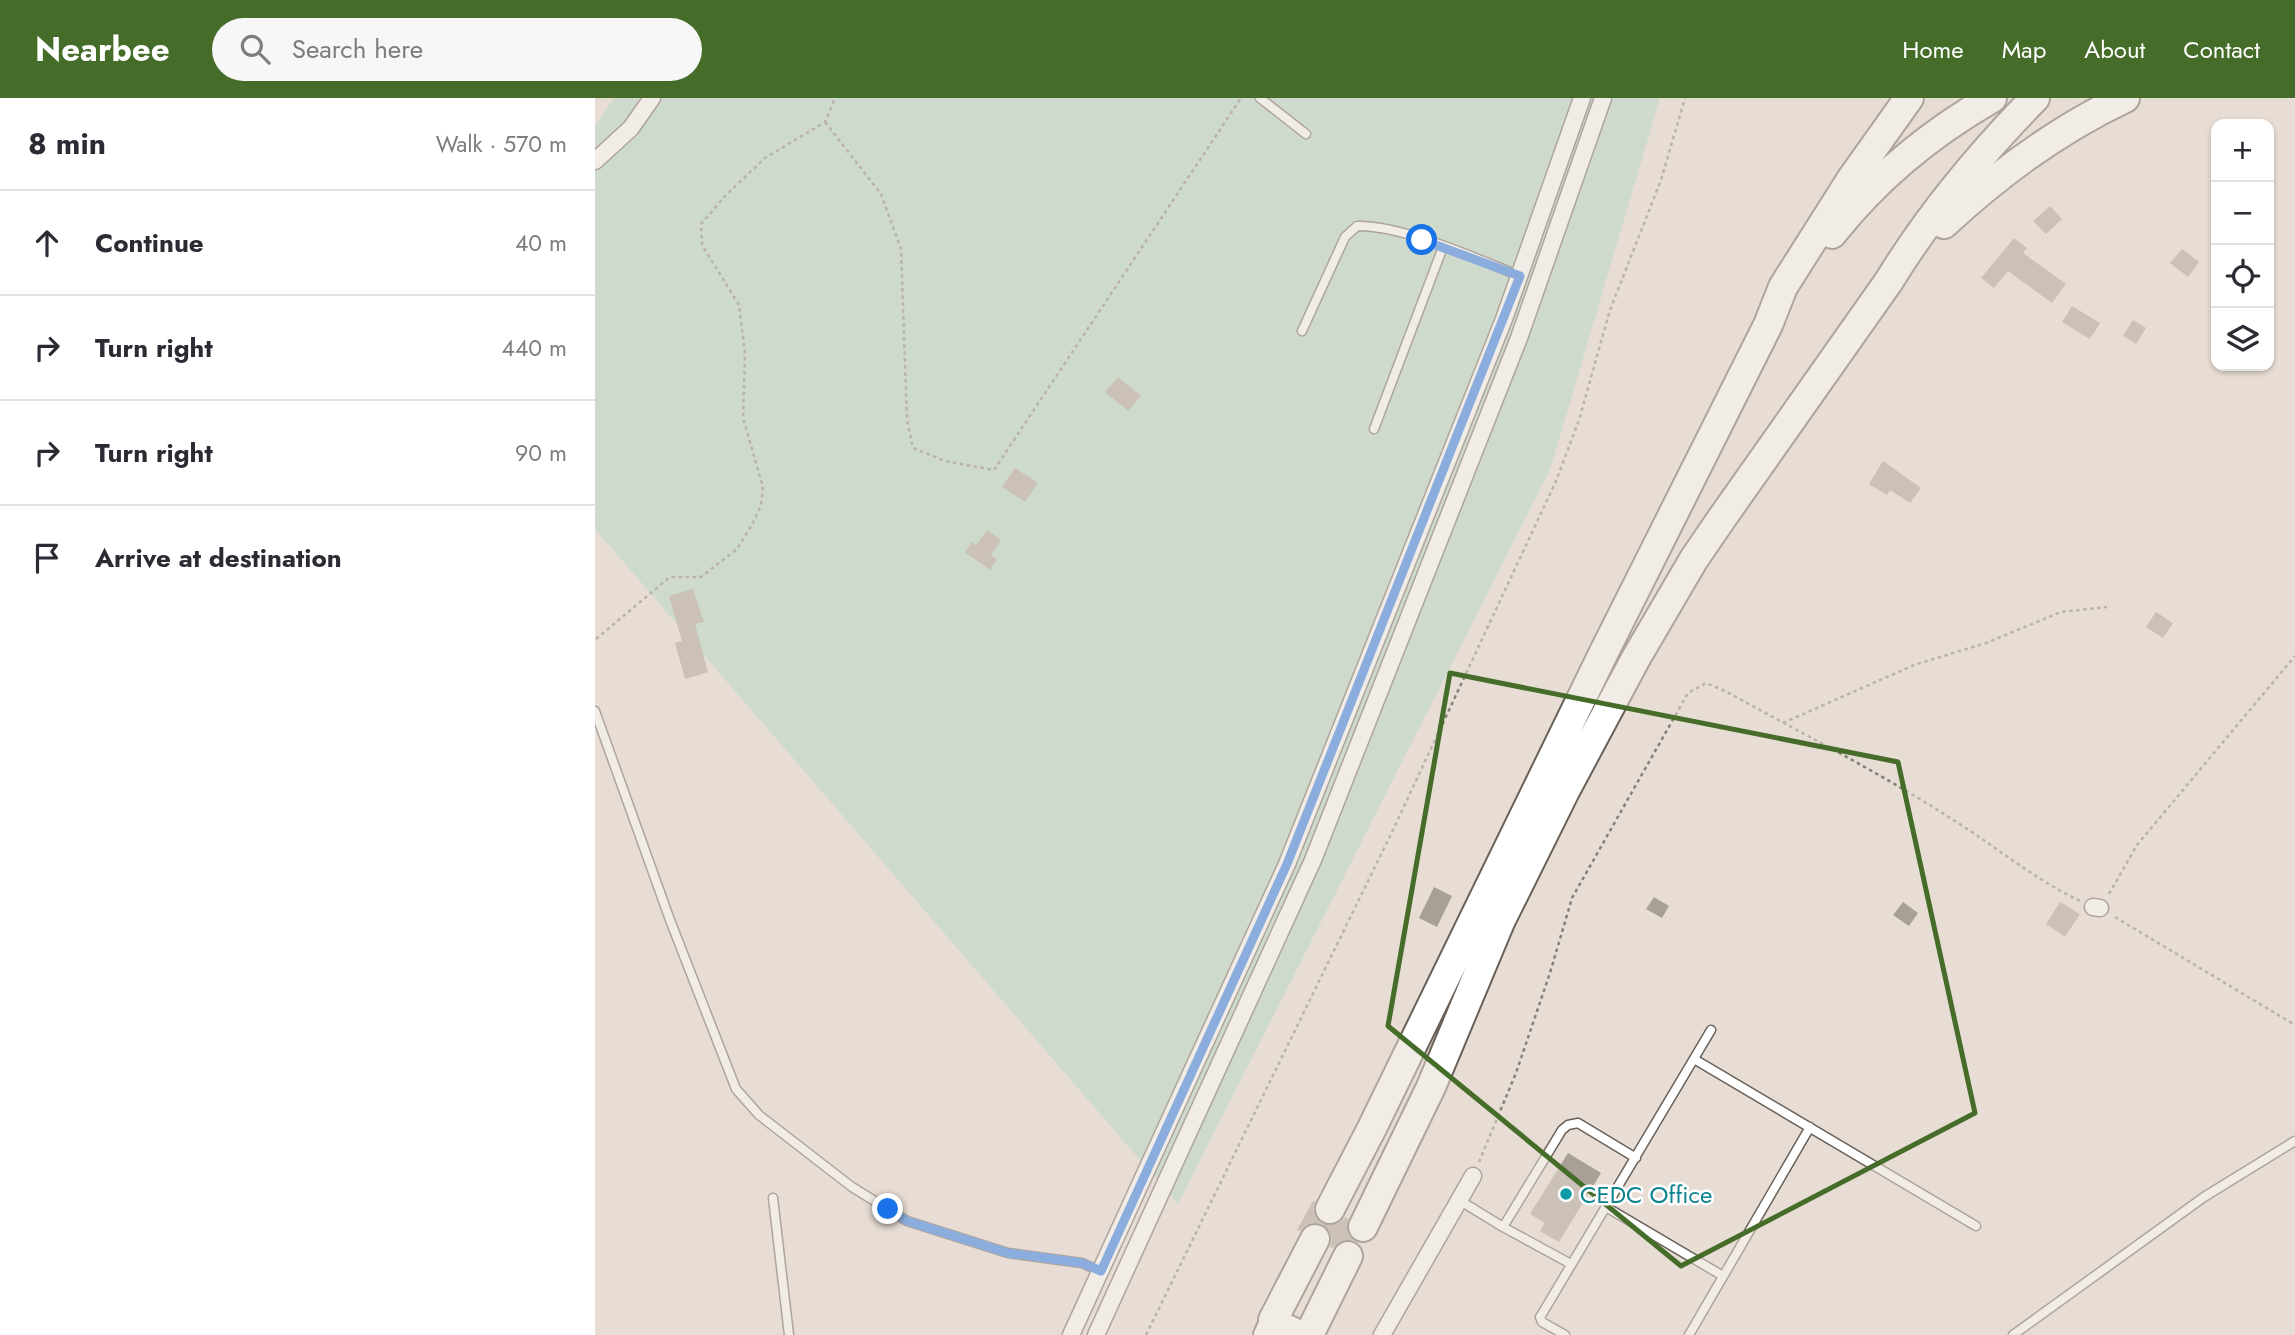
<!DOCTYPE html>
<html lang="en">
<head>
<meta charset="utf-8">
<style>
  body { margin:0; font-family:Jost,sans-serif; background:#f7f7f7; color:#2b2b33 }
  .controls { position:absolute; right:21px; top:21px; display:grid; overflow:hidden; border-radius:14px; box-shadow:0 2px 5px #0004 }
  .controls button { width:63px; height:63px; display:grid; place-items:center; padding:0; border:0; border-bottom:2px solid #e1e1e2; background:#fff; color:#2b2b33; font:35px sans-serif }
  .stop { position:absolute; width:21px; height:21px; margin:-16px; border:5px solid #1a73e8; border-radius:50%; background:#fff }
  .stop.end { background:#1a73e8; border-color:#fff; box-shadow:0 2px 7px #0008 }
  .list { margin:0; padding:0; list-style:none }
  h2 { display:flex; justify-content:space-between; align-items:center; height:91px; margin:0; padding:0 28px; font-size:30px }
  h2 small { font-size:23px; font-weight:400; color:#7c7c81 }
  .list li { display:grid; grid-template-columns:46px 1fr auto; gap:21px; align-items:center; box-sizing:border-box; height:105px; padding:0 28px; border-top:2px solid #e1e1e2 }
  .list b { display:block; font-size:26px; white-space:nowrap }
  .list em { font-size:23px; font-style:normal; color:#7c7c81 }
  .icon { flex:none; width:38px; height:38px; fill:none; stroke:currentColor; stroke-width:2; stroke-linecap:round; stroke-linejoin:round }
  .map { position:relative; flex:none; width:1700px; height:1237px; overflow:hidden }
  header { display:flex; align-items:center; gap:42px; box-sizing:border-box; height:98px; padding:0 35px; background:#456d29; color:#fff }
  header strong { font-size:33px }
  nav { display:flex; gap:38px; margin-inline-start:auto; font-size:24px }
  .search { width:490px; height:63px; background:#f7f7f7; display:flex; align-items:center; gap:18px; box-sizing:border-box; padding:0 24px; border-radius:38px; color:#7c7c81; font-size:26px }
  main { display:flex }
  aside { flex:1; background:#fff }
  .map>svg:first-child { display:block }
  .green { fill:#b0d9c4 }
  .building { fill:#a89f96 }
  .lines { fill:none; stroke-linecap:round; stroke-linejoin:round }
  .lane-casing { stroke:#696058; stroke-width:11 }
  .street-casing { stroke:#696058; stroke-width:19 }
  .primary-casing { stroke:#696058; stroke-width:28 }
  .highway-casing { stroke:#696058; stroke-width:32 }
  .path { stroke:#867f78; stroke-width:2.5; stroke-dasharray:3.5 3.5; stroke-linecap:butt }
  .lane { stroke:#fff; stroke-width:8 }
  .street { stroke:#fff; stroke-width:16 }
  .primary { stroke:#fff; stroke-width:24 }
  .highway { stroke:#fff; stroke-width:28 }
  .route { stroke:#1a73e8; stroke-width:9 }
  .marked { fill:none; stroke:#456d29; stroke-width:5; stroke-linejoin:round }
  .culture-dot { fill:#0f9aa8; stroke:#fff; stroke-width:2.5 }
  .labels { text-anchor:middle; dominant-baseline:central; stroke-width:5; stroke-linejoin:round; paint-order:stroke }
  .culture-label { font-size:24px; fill:#0d838f; stroke:#fff; text-anchor:start }
</style>
</head>
<body>
<header>
<strong>Nearbee</strong>
<div class="search"><svg class="icon" aria-label="search" viewBox="0 0 24 24"><circle cx="10" cy="10" r="6"/><path d="M15 15l6 6"/></svg>Search here</div>
<nav><a>Home</a><a>Map</a><a>About</a><a>Contact</a></nav>
</header>
<main>
<aside>
<h2>8 min<small>Walk · 570 m</small></h2>
<ul class="list">
<li><svg class="icon" aria-label="ahead" viewBox="0 0 24 24"><path d="M12 20V5M6 11l6-6 6 6"/></svg><div><b>Continue</b></div><em>40 m</em></li>
<li><svg class="icon" aria-label="right" viewBox="0 0 24 24"><path d="M7 20v-9h11M14 6l5 5-5 5"/></svg><div><b>Turn right</b></div><em>440 m</em></li>
<li><svg class="icon" aria-label="right" viewBox="0 0 24 24"><path d="M7 20v-9h11M14 6l5 5-5 5"/></svg><div><b>Turn right</b></div><em>90 m</em></li>
<li><svg class="icon" aria-label="arrive" viewBox="0 0 24 24"><path d="M6 21V4h12l-3 4 3 4H6"/></svg><div><b>Arrive at destination</b></div></li>
</ul>
</aside>
<div class="map">
<svg width="1700" height="1237" viewBox="0 0 1700 1237">
  <rect width="100%" height="100%" fill="#e8ddd4"/>
  <!-- green -->
  <path class="green" d="M19,0H1065L955,372L583,1106L0,431V28Z"/>
  <!-- building -->
  <path class="building" d="M1455,108L1467,121L1451,136L1438,123Z
    M1419,140L1432,150L1428,155L1471,186L1457,205L1413,173L1399,190L1386,180Z
    M1587,151L1604,164L1593,179L1575,165Z
    M1477,208L1505,225L1495,241L1467,224Z
    M1538,222L1551,230L1541,246L1528,238Z
    M523,279L546,298L533,313L510,294Z
    M1288,363L1326,390L1315,405L1295,392L1292,397L1274,386Z
    M420,370L443,385L430,404L407,389Z
    M392,432L406,442L396,457L402,461L395,472L370,454L377,444L381,447Z
    M98,491L109,524L100,526L113,574L90,581L80,545L87,543L74,498Z
    M1561,514L1578,525L1568,540L1551,529Z
    M839,789L857,798L842,829L824,820Z
    M1059,799L1074,808L1067,820L1051,811Z
    M1308,804L1323,815L1314,828L1298,817Z
    M1465,804L1485,816L1470,839L1451,826Z
    M973,1055L1006,1075L964,1144L945,1133L950,1125L935,1116Z
    M718,1103L720,1104L718,1111L721,1119L727,1125L736,1127L744,1125L750,1119L753,1121L752,1131L754,1138L759,1143L751,1142L744,1144L738,1150L735,1149L737,1141L734,1133L727,1126L719,1125L711,1127L705,1133L702,1132Z"/>
  <g class="lines">
    <!-- lane casing -->
    <g class="lane-casing">
      <path id="lane" d="M665,0L711,36
        M707,233L750,139L762,128C807,127 883,161 925,178
        M779,331L848,149
        M0,613L75,822L141,991L164,1017L257,1089L312,1123L413,1155L487,1165L505,1173
        M1099,961L1381,1128
        M178,1100L194,1237
        M864,1102L908,1129L976,1166
        M1011,1109L1128,1178
        M908,1129L967,1032L973,1027L983,1025L1041,1060
        M970,1237L947,1224L945,1219L947,1216L1116,932
        M1094,1237L1215,1029
        M1418,1237L1609,1099L1700,1043"/>
    </g>
    <!-- street casing -->
    <g class="street-casing">
      <path id="street" d="M0,63L36,30L57,0
        M1498,809L1505,810
        M476,1237L692,766L909,221L987,0
        M501,1237L718,762L924,240L1008,0
        M787,1237L878,1078"/>
    </g>
    <!-- primary casing -->
    <g class="primary-casing">
      <path id="primary" d="M671,1237L678,1222L709,1237"/>
    </g>
    <!-- highway casing -->
    <g class="highway-casing">
      <path id="highway" d="M1349,126C1404,75 1462,32 1530,0
        M1237,136C1280,81 1336,35 1397,0
        M735,1111L777,1030L1009,554L1173,227L1188,189L1257,80L1314,0
        M768,1129L836,989L905,824L970,693L1041,560L1099,461L1127,420L1294,183C1335,116 1385,56 1440,0
        M678,1222L720,1141
        M714,1237L753,1158"/>
    </g>
    <!-- path -->
    <path class="path" d="M230,24L286,96L306,151L312,322L318,350L350,363L399,372L646,0
      M1,541L75,479H106L142,451L158,425L166,407L168,389L148,320L150,256L144,207L107,147L106,126L132,96L170,60L230,24L240,0
      M1188,625L1319,567L1391,545L1466,514L1512,509
      M1514,796L1542,747L1700,558
      M1520,819L1700,927
      M884,1064L921,975L955,875L977,800L1093,595L1111,585L1130,593C1208,636 1288,676 1363,725C1404,751 1441,782 1485,803
      M551,1237L797,734L961,383L984,322L1015,212L1066,82L1090,0"/>
    <!-- lane -->
    <use href="#lane" class="lane"/>
    <!-- street -->
    <use href="#street" class="street"/>
    <!-- primary -->
    <use href="#primary" class="primary"/>
    <!-- highway -->
    <use href="#highway" class="highway"/>
  </g>
  <g class="lines">
    <!-- route -->
    <path class="route" d="M293,1111L312,1123L413,1155L487,1165L506,1173L692,766L925,178L827,142"/>
  </g>
  <!-- marked area -->
  <path d="M0 0H1700V1237H0ZM855,575L1303,664L1380,1015L1086,1168L793,928Z" fill="#e8ddd4" fill-opacity=".55" fill-rule="evenodd"/>
  <path class="marked" d="M855,575L1303,664L1380,1015L1086,1168L793,928Z"/>
  <!-- markers -->
  <circle class="culture-dot" cx="971" cy="1096" r="7"/>
  <g class="labels">
    <!-- culture labels -->
    <g class="culture-label">
      <text x="985" y="1096">CEDC Office</text>
    </g>
  </g>
</svg>
<div class="controls">
<button>+</button>
<button>−</button>
<button><svg class="icon" aria-label="locate" viewBox="0 0 24 24"><circle cx="12" cy="12" r="6"/><path d="M12 2v4M12 18v4M2 12h4M18 12h4"/></svg></button>
<button><svg class="icon" aria-label="layers" viewBox="0 0 24 24"><path d="M12 4l9 5-9 5-9-5zM3 14l9 5 9-5"/></svg></button>
</div>
<div class="stop" style="left:827px;top:142px"></div>
<div class="stop end" style="left:293px;top:1111px"></div>
</div>
</main>
</body>
</html>
